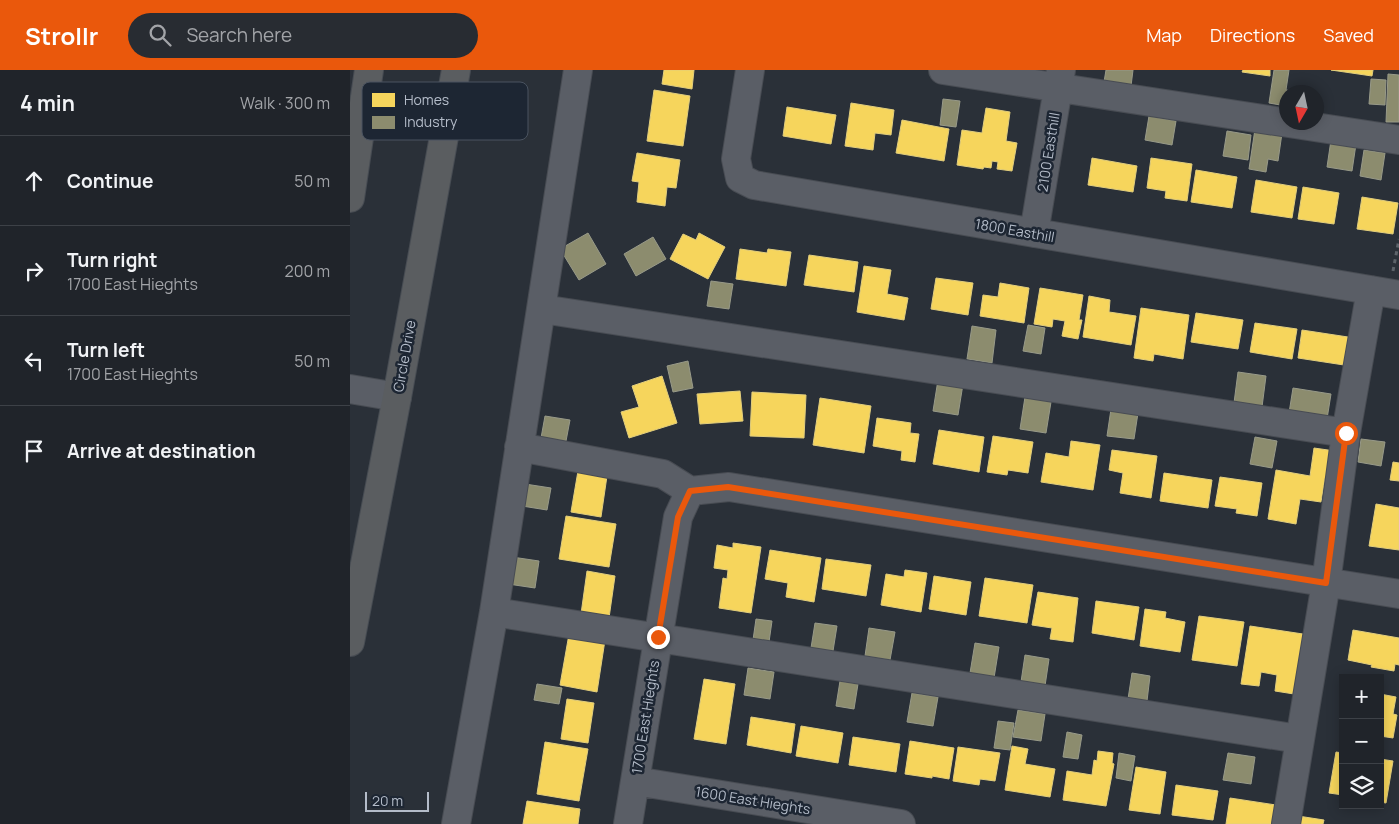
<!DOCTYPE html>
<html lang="en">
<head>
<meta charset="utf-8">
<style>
  body { margin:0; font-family:Manrope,sans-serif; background:#282c32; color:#f1f3f6 }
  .controls { position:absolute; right:15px; bottom:15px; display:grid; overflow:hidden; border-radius:0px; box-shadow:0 2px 12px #0003 }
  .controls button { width:45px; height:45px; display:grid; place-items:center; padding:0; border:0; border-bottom:1px solid #3d4147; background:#20242a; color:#f1f3f6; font:25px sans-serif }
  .compass { position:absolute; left:929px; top:15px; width:45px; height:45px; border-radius:50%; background:#20242a; box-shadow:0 2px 12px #0003; rotate:189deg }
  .scale { position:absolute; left:15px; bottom:12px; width:64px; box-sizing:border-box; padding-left:5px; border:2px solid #b4bcc9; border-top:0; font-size:14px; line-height:18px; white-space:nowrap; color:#b4bcc9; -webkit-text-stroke:4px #1d2633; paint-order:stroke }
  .stop { position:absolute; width:15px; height:15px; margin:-11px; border:4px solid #ea580c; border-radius:50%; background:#fff }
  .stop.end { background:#ea580c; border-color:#fff; box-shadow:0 1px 5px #0008 }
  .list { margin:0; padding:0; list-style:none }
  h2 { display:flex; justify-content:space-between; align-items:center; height:65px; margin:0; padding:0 20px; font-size:21px }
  h2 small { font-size:16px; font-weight:400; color:#a2a4a8 }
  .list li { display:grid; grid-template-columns:32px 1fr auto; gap:15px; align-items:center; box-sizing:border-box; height:90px; padding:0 20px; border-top:1px solid #3d4147 }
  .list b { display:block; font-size:19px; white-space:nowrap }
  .list p { margin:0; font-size:16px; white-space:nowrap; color:#a2a4a8 }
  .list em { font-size:16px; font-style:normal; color:#a2a4a8 }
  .icon { flex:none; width:28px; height:28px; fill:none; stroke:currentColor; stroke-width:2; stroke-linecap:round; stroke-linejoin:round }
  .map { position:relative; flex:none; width:1049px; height:754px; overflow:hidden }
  header { display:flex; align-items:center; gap:30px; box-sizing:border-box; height:70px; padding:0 25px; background:#ea580c; color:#fff }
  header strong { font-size:24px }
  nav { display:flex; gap:28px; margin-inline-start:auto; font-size:18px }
  .search { width:350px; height:45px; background:#282c32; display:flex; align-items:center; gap:12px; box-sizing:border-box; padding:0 18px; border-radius:28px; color:#a2a4a8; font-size:19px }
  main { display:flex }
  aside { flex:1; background:#20242a }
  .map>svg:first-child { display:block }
  .homes { fill:#f6d55c; stroke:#e2ce7d }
  .industry { fill:#8c8c6e; stroke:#989a89 }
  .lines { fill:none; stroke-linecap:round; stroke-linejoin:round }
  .minor-casing { stroke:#484c53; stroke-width:30 }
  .highway-casing { stroke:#474c53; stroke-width:30 }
  .path { stroke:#5d636a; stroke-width:3; stroke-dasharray:4 4; stroke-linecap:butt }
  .minor { stroke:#5a5e66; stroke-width:28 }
  .highway { stroke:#5a5d60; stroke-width:28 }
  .route { stroke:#ea580c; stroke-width:6 }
  .labels { text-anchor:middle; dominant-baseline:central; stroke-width:5; stroke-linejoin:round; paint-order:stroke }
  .street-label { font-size:14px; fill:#b4bcc9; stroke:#1d2633 }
  .key { fill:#1d2633; stroke:#4a5360; stroke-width:1 }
  .key-label { font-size:14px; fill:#b4bcc9 }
</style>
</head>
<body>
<header>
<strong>Strollr</strong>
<div class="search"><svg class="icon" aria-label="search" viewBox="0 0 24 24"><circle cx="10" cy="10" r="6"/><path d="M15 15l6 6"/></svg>Search here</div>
<nav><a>Map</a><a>Directions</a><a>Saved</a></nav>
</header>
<main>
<aside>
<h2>4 min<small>Walk · 300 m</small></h2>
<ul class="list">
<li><svg class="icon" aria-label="ahead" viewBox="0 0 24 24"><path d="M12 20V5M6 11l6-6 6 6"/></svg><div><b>Continue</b></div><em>50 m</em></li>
<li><svg class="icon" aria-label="right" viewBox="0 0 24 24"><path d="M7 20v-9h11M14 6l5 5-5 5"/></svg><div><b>Turn right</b><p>1700 East Hieghts</p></div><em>200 m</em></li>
<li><svg class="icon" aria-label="left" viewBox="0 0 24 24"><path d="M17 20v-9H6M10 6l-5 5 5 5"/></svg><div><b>Turn left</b><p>1700 East Hieghts</p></div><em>50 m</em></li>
<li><svg class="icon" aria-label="arrive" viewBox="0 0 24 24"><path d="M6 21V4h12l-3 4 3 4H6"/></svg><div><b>Arrive at destination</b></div></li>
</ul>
</aside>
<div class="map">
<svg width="1049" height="754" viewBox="0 0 1049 754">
  <rect width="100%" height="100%" fill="#2a3038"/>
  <!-- homes -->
  <path class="homes" d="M314,0H344L342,19L312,14Z
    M893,0H920V6L892,2Z
    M981,0H1023L1022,6Z
    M304,20L340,26L333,76L297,71Z
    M501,33L544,40L541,65L525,63L523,80L495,76Z
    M437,37L486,45L481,74L433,66Z
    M636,38L660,42L656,71L667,73L662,101L647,99L648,92L642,91L641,98L634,97L633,99L607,95L612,60L632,63Z
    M552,50L599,59L594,91L546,83Z
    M287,83L330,90L326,118L317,117L315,136L287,132L289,112L282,111Z
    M742,88L787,96L783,122L738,115Z
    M801,88L842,94L837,131L815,128L816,121L797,118Z
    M846,100L887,107L882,138L841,132Z
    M906,110L947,117L942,148L901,142Z
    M953,117L989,123L984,154L948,149Z
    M1012,127L1048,133L1043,164L1007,159Z
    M349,163L375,177L358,209L320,189L333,164L346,170Z
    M390,179L417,183L418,179L441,182L436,216L386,209Z
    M459,185L508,192L504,222L454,215Z
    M514,196L541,200L537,224L558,228L554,250L507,242Z
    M586,208L623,213L618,245L581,239Z
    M650,213L679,218L674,253L630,246L633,225L648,227Z
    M690,218L733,225L729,250H732L728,269L712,266L715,251L703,249L702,257L684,254Z
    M739,226L760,230L759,242L786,246L781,275L733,267Z
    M791,238L839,245L833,289L804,284L803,291L784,288Z
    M846,243L893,250L888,279L841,272Z
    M905,253L947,259L942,289L900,282Z
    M952,260L998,267L994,295L948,288Z
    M312,306L327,353L279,368L271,342L289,337L282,316Z
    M390,321L393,351L350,354L347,324Z
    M402,322L456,325L454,368L400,366Z
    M470,328L521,336L514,383L463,375Z
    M527,348L561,353L560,363L569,364L565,392L551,390L552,381L523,376Z
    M589,360L634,367L629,402L583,394Z
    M643,366L683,372L678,403L658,400L657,405L637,402Z
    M721,371L750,375L743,420L691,412L696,383L719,387Z
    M964,378L985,381L980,408H975L971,432L950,429L946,454L918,449L926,400L960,406Z
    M762,380L807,386L801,428L770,423L773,403L759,400Z
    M1043,392L1049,393V411L1040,410Z
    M228,401L257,406L251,447L221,442Z
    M814,403L862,410L858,438L810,431Z
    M870,407L912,413L907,446L886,443L887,439L865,436Z
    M1026,434L1049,438V480L1019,476Z
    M216,446L266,454L259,497L209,489Z
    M383,473L411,477L401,543L369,538L373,508L377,509L378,500L364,498L367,475L383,478Z
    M420,480L471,488L464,532L436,527L438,513L415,509Z
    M476,489L521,495L516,526L472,519Z
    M555,500L577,503L571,542L531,535L536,504L554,507Z
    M237,501L265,506L259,548L231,544Z
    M584,506L621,512L616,545L579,539Z
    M635,508L683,515L677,553L629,546Z
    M688,522L728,528L723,572L700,569L702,558L682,555Z
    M746,531L789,537L784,570L742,563Z
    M795,539L816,542L815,548L835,552L830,582L790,576Z
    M849,546L894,552L887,596L842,590Z
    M900,556L953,564L944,624L925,621L927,605L911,602L909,616L891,614Z
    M1003,560L1049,568V595L1045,594L1044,601L1021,597L1022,595L998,590Z
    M219,564L255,570L247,622L210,615Z
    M354,609L385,614L376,674L344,669Z
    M1030,624L1046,627L1043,644L1047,645L1043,668L1030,666Z
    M217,629L244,633L238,673L211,669Z
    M401,647L445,654L441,683L397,675Z
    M451,656L493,663L488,693L446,686Z
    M503,667L550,674L546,702L499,695Z
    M560,671L604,678L599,709L582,706V708L555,704Z
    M195,672L238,679L229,731L187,724Z
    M662,676L678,679L675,694L705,699L700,727L655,720Z
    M608,677L650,683L645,711L630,709L629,715L603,711Z
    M748,681L763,683L762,693L764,694L756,736L713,730L717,701L742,705L744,690L747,691Z
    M986,682L993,683V725L979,723Z
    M1030,689L1043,691L1036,733L1030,732Z
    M786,697L816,702L810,744L779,740Z
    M826,715L868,721L863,750L822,745Z
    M880,728L926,735L923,754H876Z
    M177,731L230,739L228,754H173Z
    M948,746L974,750L973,754H947Z"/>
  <!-- industry -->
  <path class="industry" d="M756,0H783L781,16L754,12Z
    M924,0H939L936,20L946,21L936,22V36L919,33Z
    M1038,4L1049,5V52H1036Z
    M1021,9L1036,10L1035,35L1019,34Z
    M593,29L610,31L606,57L590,55Z
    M799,46L826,51L822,75L795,70Z
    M905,59L932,63L928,91L918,89L916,102L899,99Z
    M877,61L901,65L898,90L873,86Z
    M981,70L1006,74L1002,101L977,97Z
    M1014,80L1035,83L1031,110L1010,106Z
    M238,163L256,194L229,210L210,179Z
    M303,167L316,189L286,206L274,184Z
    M361,211L383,214L379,239L357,236Z
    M678,255L695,258L691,284L673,281Z
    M622,256L646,260L642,293L617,289Z
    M338,291L343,318L323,322L317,296Z
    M888,302L916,306L912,337L884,333Z
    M588,310L613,314L608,345L583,341Z
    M943,318L981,324L977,349L939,343Z
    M675,327L701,332L696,363L670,359Z
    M761,339L788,343L784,369L757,366Z
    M195,346L220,350L216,371L191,368Z
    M905,367L927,371L922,398L900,394Z
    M1011,369L1035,372L1031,396L1008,392Z
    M175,414L201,418L197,440L172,436Z
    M162,487L189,491L185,518L158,514Z
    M406,549L422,551L419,572L403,570Z
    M465,553L487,556L483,581L461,578Z
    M519,558L545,562L540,590L515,586Z
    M625,573L649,577L644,608L620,603Z
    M675,585L699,589L695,616L671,612Z
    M398,598L424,602L420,629L394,625Z
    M782,603L800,606L797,631L778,629Z
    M490,611L508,614L504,639L486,636Z
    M187,614L212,618L209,634L184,630Z
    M562,623L588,627L583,656L557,652Z
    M668,640L695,644L691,671L663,667Z
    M648,651L664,653L660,680L644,678Z
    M717,662L732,665L728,689L713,687Z
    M769,683L785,686L781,711L766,708Z
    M878,683L905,687L901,714L873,710Z"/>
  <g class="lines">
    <!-- minor casing -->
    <g class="minor-casing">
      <path id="minor" d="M400,0L386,89L390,108L404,115L1049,225
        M593,0L1049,70
        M684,163L711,0
        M192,239L996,363
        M0,319L47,327
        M169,377L313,404L340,421
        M340,421L379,417L1049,524
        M144,542L949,669
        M285,711L551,754
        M106,754L144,542L228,0
        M278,754L328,447L340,421
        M936,754L976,513L996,363L1021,220"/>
    </g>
    <!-- highway casing -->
    <g class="highway-casing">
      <path id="highway" d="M0,128L19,0
        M0,572L47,327L106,0"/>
    </g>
    <!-- path -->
    <path class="path" d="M1043,201L1049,169"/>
    <!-- minor -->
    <use href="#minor" class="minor"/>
    <!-- highway -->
    <use href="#highway" class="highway"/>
  </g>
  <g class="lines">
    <!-- route -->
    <path class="route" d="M308,567L328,447L340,421L378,417L976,513L996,363"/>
  </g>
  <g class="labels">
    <!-- street labels -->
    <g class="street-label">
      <text transform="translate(698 82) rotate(-81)">2100 Easthill</text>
      <text transform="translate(665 160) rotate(10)">1800 Easthill</text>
      <text transform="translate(54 286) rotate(-80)">Circle Drive</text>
      <text transform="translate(295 647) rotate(-81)">1700 East Hieghts</text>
      <text transform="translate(403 730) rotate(9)">1600 East Hieghts</text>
    </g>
  </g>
  <!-- legend -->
  <rect x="12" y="12" width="166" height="58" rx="8" class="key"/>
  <rect x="22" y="23" width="23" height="14" fill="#f6d55c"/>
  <rect x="22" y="46" width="23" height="13" fill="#8c8c6e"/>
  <g class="key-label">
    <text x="54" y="35">Homes</text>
    <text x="54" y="57">Industry</text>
  </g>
</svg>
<div class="controls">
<button>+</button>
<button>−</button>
<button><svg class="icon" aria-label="layers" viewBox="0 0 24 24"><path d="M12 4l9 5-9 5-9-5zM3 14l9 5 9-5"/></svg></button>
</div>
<svg class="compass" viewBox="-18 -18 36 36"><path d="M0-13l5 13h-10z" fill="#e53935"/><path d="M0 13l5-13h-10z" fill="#a2a4a8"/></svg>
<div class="scale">20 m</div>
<div class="stop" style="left:996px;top:363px"></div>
<div class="stop end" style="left:308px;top:567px"></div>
</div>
</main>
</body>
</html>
